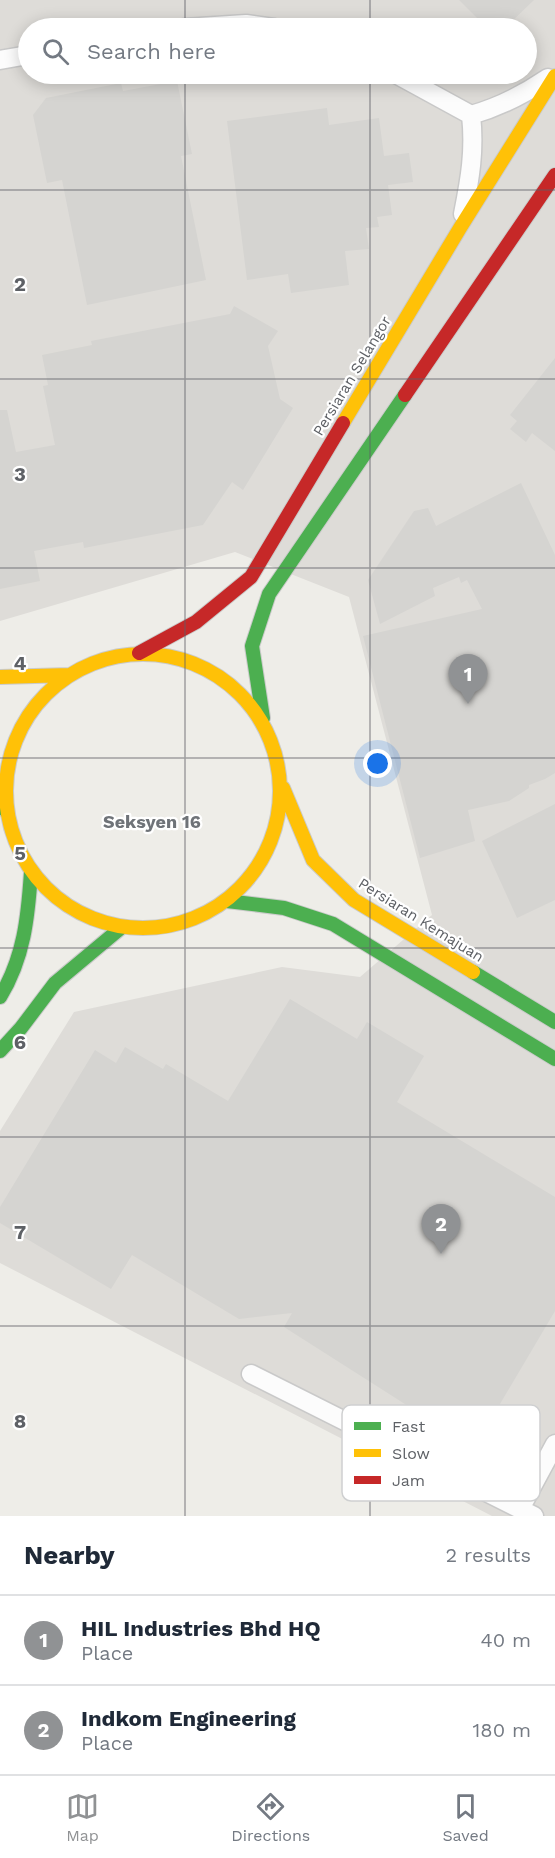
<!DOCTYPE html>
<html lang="en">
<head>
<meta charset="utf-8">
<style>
  body { margin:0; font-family:"Work Sans",sans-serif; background:#f2f2f3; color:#1f2937 }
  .you { position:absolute; left:378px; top:764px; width:21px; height:21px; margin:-15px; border:4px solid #fff; border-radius:50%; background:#1a73e8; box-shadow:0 0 0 9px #1a73e833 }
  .badge { display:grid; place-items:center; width:39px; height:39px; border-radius:50%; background:#909294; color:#fff; font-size:20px; font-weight:700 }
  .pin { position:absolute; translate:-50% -50px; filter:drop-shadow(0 2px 3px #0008) }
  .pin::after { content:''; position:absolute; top:32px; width:21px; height:18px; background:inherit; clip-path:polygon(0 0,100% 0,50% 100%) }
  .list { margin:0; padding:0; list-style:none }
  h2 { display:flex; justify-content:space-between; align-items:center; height:78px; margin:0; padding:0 24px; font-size:26px }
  h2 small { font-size:20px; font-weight:400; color:#747a83 }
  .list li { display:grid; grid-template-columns:39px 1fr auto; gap:18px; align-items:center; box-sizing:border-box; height:90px; padding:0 24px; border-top:2px solid #e0e1e3 }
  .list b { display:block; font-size:22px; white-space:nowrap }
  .list p { margin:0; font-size:20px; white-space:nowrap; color:#747a83 }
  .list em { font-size:20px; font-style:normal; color:#747a83 }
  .icon { flex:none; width:33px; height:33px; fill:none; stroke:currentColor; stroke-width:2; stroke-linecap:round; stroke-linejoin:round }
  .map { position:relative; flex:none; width:555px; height:1516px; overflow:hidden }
  .search { position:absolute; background:#fff; box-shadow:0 3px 15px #0003; left:18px; right:18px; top:18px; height:66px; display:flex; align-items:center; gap:15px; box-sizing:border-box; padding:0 21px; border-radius:33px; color:#747a83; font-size:22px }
  .sheet { height:258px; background:#fff }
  nav { display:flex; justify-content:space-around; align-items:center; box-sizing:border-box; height:84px; border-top:2px solid #e0e1e3; background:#fff; font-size:16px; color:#747a83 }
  nav a { display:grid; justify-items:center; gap:3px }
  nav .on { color:#909294 }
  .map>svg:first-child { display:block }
  .industrial { fill:#dedcd8; fill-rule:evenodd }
  .building { fill:#d5d4d1 }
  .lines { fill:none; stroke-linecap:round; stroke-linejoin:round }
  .street-casing { stroke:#c9c9c9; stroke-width:21 }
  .fast-casing { stroke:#cacbca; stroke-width:16 }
  .slow-casing { stroke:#cacbca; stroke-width:16 }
  .jam-casing { stroke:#cacbca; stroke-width:16 }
  .street { stroke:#fcfcfc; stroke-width:18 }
  .fast { stroke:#4caf50; stroke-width:14 }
  .slow { stroke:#ffc107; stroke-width:14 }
  .jam { stroke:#c62828; stroke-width:14 }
  .grid { fill:none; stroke:#5e6166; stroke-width:1.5; stroke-opacity:0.55 }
  .labels { text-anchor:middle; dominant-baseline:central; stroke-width:4.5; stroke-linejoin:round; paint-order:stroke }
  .street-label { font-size:15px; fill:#5e6166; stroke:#fff }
  .quarter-label { font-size:18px; font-weight:bold; fill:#6f7378; stroke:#fff }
  .key { fill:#fff; stroke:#cfd0d1; stroke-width:1.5 }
  .key-label { font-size:16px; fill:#5e6166 }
  .grid-label { font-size:20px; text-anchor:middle; font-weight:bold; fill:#5e6166; stroke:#fff; stroke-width:4.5; stroke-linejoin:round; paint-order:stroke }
</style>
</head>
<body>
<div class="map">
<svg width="555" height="1516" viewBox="0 0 555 1516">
  <rect width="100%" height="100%" fill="#eeede8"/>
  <!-- industrial -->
  <path class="industrial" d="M0,0H555V1516H492L0,1263V1131L74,1012L282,967L360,977L432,915L349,597L235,552L0,621ZM28,28H526V74H28Z"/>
  <!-- building -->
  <path class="building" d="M459,0H534L505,28H487Z
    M177,81L192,154L181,156L206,280L87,305L62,180L47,183L33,115L46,98L121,83L123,91Z
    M327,108L329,125L379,118L384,156L409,153L413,182L388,185L392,215L377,217L379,227L366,228L369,249L345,251L349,285L291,293L288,274L247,280L227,121Z
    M234,306L278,331L268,346L280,399L293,408L243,490L232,482L203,525L84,548L83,542L34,551L40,581L0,589V410H7L16,452L55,445L43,386L48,385L42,355L92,345L91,341L230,314Z
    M555,358V451L532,433L526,442L510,429L517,421L510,415Z
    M521,483L555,555V773L545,779L529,785V788L509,801L468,810L475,841L420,858L363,636L482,609L467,580L461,583L459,577L433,588L435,596L380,624L368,580L414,511L428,508L436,526Z
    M555,804V900L517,918L482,841Z
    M290,999L357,1039L367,1022L424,1056L397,1102L555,1197V1311L474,1448L284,1327L292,1313L239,1319L132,1255L111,1289L0,1223V1207L95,1050L116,1063L125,1047L163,1069L166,1064L228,1101Z"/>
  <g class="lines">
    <!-- street casing -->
    <g class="street-casing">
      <path id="street" d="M184,28L246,24L274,28
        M0,60L28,55
        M396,74L471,115C500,107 523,95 548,78
        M463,214C470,179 475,150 471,115
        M251,1374L534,1516
        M520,1509L555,1444"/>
    </g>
    <!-- fast casing -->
    <g class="fast-casing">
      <path id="fast" d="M263,718L252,646L269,594L405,395
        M0,801L6,811
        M227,901L284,908L333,924L555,1059
        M473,972L555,1022
        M0,997C24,958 28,917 31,872
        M0,1051L21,1028L55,983L122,927"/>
    </g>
    <!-- slow casing -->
    <g class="slow-casing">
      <path id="slow" d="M343,423L460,228L555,76
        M6 791a137 137 0 1 1 274 0a137 137 0 1 1-274 0Z
        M0,677L69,675
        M283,788L313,860L354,900L473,972"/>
    </g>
    <!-- jam casing -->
    <g class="jam-casing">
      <path id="jam" d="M405,395L555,175
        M139,653L196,622L251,577L343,423"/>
    </g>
    <!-- street -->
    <use href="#street" class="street"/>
    <!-- fast -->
    <use href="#fast" class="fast"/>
    <!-- slow -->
    <use href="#slow" class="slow"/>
    <!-- jam -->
    <use href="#jam" class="jam"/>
  </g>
  <!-- grid -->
  <path class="grid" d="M185,0V28M370,0V28M185,74V1516M370,74V1516M0,190H555M0,379H555M0,568H555M0,758H555M0,948H555M0,1137H555M0,1326H555"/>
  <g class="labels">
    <!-- street labels -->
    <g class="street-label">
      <text transform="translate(352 376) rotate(-59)">Persiaran Selangor</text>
      <text transform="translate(421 920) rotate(32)">Persiaran Kemajuan</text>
    </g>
    <!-- quarter labels -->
    <g class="quarter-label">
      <text x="152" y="821">Seksyen 16</text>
    </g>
  </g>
  <!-- legend -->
  <rect x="342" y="1405" width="198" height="96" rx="9" class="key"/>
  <rect x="354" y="1422" width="27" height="8" fill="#4caf50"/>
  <rect x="354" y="1449" width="27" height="8" fill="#ffc107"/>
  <rect x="354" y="1476" width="27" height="8" fill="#c62828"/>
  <g class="key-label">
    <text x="392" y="1432">Fast</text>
    <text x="392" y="1459">Slow</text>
    <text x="392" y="1486">Jam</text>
  </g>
  <g class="grid-label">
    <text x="20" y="291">2</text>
    <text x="20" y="481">3</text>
    <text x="20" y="670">4</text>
    <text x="20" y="860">5</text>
    <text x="20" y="1049">6</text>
    <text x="20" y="1239">7</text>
    <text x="20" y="1428">8</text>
  </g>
</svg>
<div class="you"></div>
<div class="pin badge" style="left:468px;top:704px">1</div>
<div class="pin badge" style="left:441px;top:1254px">2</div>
<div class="search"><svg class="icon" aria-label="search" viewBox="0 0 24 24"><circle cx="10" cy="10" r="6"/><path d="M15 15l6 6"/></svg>Search here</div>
</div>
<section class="sheet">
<h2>Nearby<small>2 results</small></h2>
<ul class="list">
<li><span class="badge">1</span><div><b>HIL Industries Bhd HQ</b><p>Place</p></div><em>40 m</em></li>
<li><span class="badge">2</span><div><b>Indkom Engineering</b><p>Place</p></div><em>180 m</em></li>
</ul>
</section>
<nav>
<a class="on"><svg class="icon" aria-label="map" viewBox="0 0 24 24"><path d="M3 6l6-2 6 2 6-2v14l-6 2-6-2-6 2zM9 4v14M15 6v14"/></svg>Map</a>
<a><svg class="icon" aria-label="directions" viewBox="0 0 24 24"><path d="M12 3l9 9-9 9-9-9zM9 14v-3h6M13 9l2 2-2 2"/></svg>Directions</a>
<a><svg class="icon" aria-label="saved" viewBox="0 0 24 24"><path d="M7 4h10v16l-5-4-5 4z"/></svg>Saved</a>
</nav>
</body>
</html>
